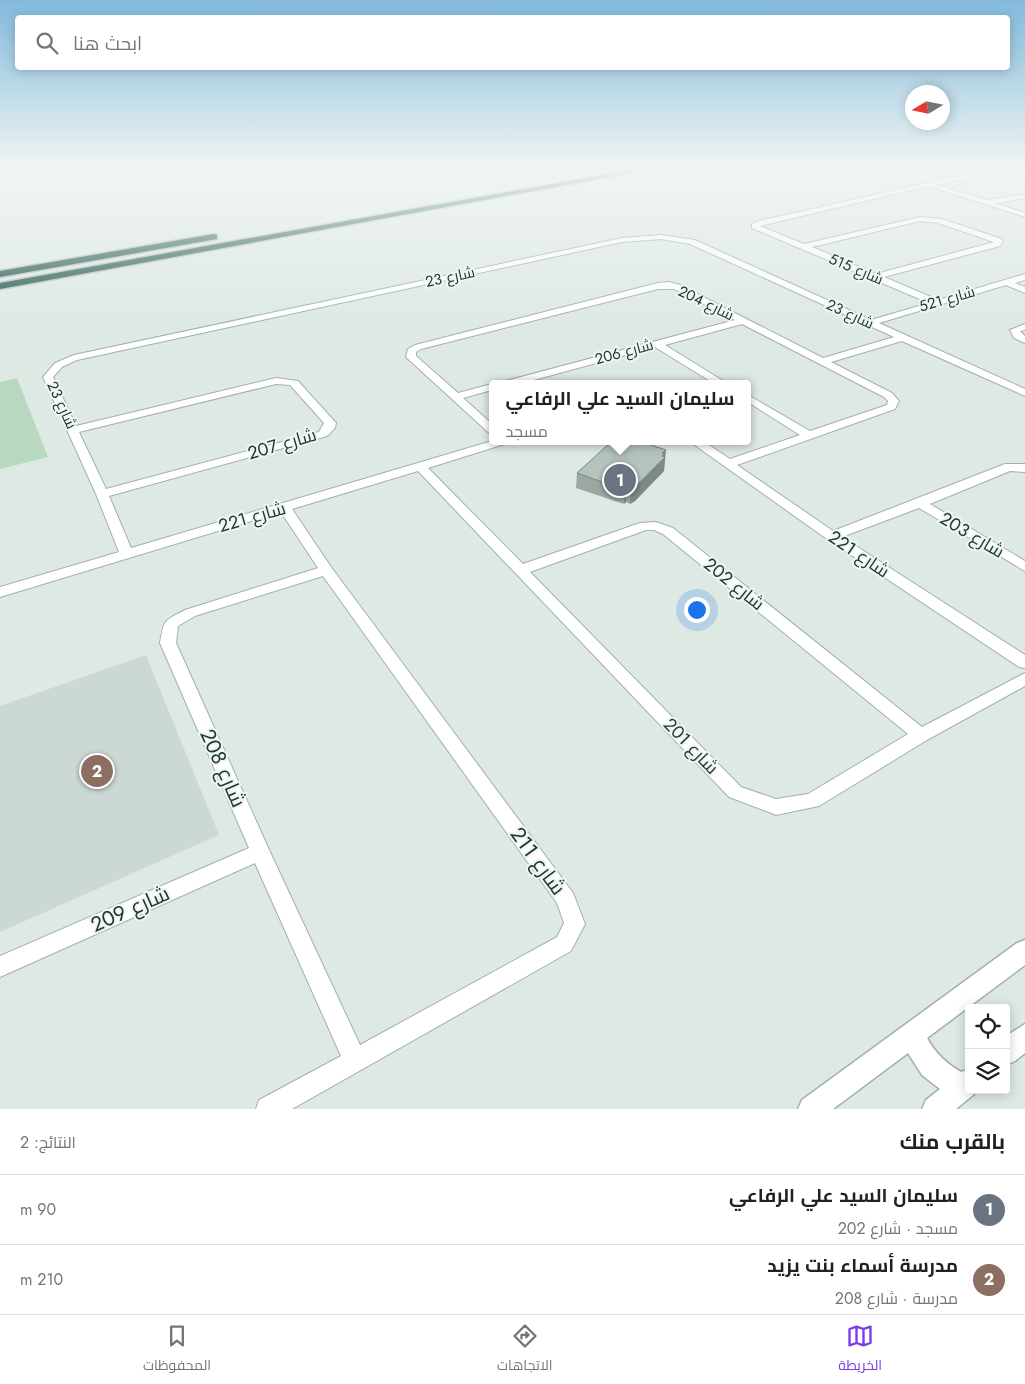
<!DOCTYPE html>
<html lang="ar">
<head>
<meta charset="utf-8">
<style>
  body { margin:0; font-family:Jost,Cairo,sans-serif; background:#f2f2f2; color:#202124; direction:rtl }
  .controls { position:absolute; right:15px; bottom:15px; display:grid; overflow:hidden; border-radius:5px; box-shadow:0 2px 12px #0003 }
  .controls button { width:45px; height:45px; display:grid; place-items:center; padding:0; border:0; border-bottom:1px solid #e0e0e0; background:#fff; color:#202124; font:25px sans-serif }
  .compass { position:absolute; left:905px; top:85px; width:45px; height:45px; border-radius:50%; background:#fff; box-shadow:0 2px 12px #0003; rotate:260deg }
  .you { position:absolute; left:696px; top:609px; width:18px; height:18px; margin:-12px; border:4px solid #fff; border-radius:50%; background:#1a73e8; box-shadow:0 0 0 8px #1a73e833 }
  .badge { display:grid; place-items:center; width:32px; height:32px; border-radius:50%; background:#7c3aed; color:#fff; font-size:16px; font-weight:700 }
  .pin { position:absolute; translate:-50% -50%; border:2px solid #fff; box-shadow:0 1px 5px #0006 }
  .popup { position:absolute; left:489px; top:380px; width:262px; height:65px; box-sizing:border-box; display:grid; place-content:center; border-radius:5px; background:#fff; filter:drop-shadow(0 1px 4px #0005); font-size:16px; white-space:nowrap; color:#757577 }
  .popup b { font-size:19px; color:#202124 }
  .popup::after { content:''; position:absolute; left:50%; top:100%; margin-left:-10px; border:10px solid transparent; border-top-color:#fff }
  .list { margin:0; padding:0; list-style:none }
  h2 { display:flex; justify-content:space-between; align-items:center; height:65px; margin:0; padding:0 20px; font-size:21px }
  h2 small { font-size:16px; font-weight:400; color:#757577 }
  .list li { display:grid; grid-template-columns:32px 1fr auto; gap:15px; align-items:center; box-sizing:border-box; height:70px; padding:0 20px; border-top:1px solid #e0e0e0 }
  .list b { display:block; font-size:19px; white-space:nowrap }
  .list p { margin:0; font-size:16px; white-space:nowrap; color:#757577 }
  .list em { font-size:16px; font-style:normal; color:#757577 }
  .icon { flex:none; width:28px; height:28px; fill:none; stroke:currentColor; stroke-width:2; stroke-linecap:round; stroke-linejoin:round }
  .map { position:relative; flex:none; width:1025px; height:1109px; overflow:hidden; direction:ltr }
  .search { position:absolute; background:#fff; box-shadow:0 2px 12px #0003; left:15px; right:15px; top:15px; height:55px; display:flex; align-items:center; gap:12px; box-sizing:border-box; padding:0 18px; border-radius:5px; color:#757577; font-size:19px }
  .sheet { height:205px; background:#fff }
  nav { display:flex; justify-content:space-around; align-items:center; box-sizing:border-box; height:70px; border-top:1px solid #e0e0e0; background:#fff; font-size:14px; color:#757577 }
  nav a { display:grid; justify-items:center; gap:2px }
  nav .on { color:#7c3aed }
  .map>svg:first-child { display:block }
  .built { fill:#ccd8d3 }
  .green { fill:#b8d9c0 }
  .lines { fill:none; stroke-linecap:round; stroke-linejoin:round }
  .minor-casing { stroke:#a2b0aa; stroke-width:2 }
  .tertiary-casing { stroke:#a2b0aa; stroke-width:3 }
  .motorway-casing { stroke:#bcc3c1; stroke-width:3 }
  .minor { fill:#fff; fill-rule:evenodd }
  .tertiary { fill:#fff; fill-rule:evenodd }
  .motorway { fill:#2f6156; fill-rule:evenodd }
  .wall { fill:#9ba8a2 }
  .shaded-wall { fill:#7e8884 }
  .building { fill:#b4c3bc; stroke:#7e8884 }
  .labels { text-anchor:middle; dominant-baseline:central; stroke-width:4; stroke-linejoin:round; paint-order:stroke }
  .far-street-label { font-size:15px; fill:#213730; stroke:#eef6f2 }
  .street-label { font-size:18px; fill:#213730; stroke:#eef6f2 }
  .near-street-label { font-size:21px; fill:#213730; stroke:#eef6f2 }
</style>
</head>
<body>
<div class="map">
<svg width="1025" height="1109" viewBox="0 0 1025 1109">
  <rect width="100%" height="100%" fill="#dee9e4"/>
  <!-- built -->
  <path class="built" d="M146,655L219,835L0,932V706Z"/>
  <!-- green -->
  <path class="green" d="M17,378L48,457L0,469V382Z"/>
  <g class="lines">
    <!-- minor casing -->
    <g class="minor-casing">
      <path id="minor" d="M1025,170V174L953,181L937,185L987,200L1025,194V198L995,203L1025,213V217L929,186L760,226L804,244L920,217L942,219L1002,239L1003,241L1000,246L884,277L938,300L1025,274V280L1015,283L1025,287V293L1006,285L879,323L1025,389V396L902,341L831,362L892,393L899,401L895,409L737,465L833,531L1005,464H1025V472L1010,471L930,504L1025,561V571L919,508L842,537L1025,655V668L1019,667L827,539L689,441H703L730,459L800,435L748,402V395L810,431L887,405L888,401L884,397L742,324L665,345L728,384H715L655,347L519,384H501L502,382L735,320L674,289H658L421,349L416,352V356L458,393L492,384V390L463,398L492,424V433L488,432L406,357L408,349L415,345L658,283L669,282L680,285L823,358L894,337L690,244L661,239L622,242L77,360L62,367L53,377L76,426L276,378L298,381L336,423L335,428L327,436L109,496L131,548L492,441H510L508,443L428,468L523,564L640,523L656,522L673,528L922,727L1025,673V686L927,740L819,806L776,815L769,812L729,797L418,471L292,509L331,567L573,893L585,924L571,951L292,1109H256L259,1100L341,1056L255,863L0,977V956L249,848L160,643C164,619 164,621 185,610L318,568L281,512L0,597V587L119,552L96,494L43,377L55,363L74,355L622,238L661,235L695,240L871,320L929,303L752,228V224L759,221L953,177ZM920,221L938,223L994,242L876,274L812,247ZM276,384L290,385L324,423L319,432L106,489L79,432ZM646,530H654L663,534L908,734L808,794L776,799L741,787L530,572ZM323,576L557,903L564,923L557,937L360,1045L270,852L176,643L178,626L195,616Z
        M1025,324V330L1020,331L1025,336V343L1014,338L1010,330Z"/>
    </g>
    <!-- tertiary casing -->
    <g class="tertiary-casing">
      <path id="tertiary" d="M1025,940V965L927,1038C935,1053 947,1064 961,1072L969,1069V1090H979L956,1109H922L926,1100L940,1089L922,1075L908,1053L833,1109H798L802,1100L1017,943Z
        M1025,1024V1053L1015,1061L1006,1065V1036Z"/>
    </g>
    <!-- motorway casing -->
    <g class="motorway-casing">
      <path id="motorway" d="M647,167H664L0,289V283Z
        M214,234L217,235V239L0,277V271Z"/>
    </g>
    <!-- minor -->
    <use href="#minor" class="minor"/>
    <!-- tertiary -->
    <use href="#tertiary" class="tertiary"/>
    <!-- motorway -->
    <use href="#motorway" class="motorway"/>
  </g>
  <!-- wall -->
  <path class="wall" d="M665,457L664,471L635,501L630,504L626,502L624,504L576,488L577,473Z"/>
  <!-- shaded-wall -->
  <path class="shaded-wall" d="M666,450L664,471L635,501L630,504L631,489L662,453Z
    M627,487L626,502L624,504L625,490Z"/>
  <!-- building -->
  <path class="building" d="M612,441H639L666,450L662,453L664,454L662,456L665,457L636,486L631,489L627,487L625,490L577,473Z"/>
  <!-- sky -->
  <linearGradient id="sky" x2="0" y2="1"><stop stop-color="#82badc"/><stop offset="0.52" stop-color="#f0f5f3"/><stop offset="1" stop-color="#f0f5f3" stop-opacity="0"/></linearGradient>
  <rect width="1025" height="323" fill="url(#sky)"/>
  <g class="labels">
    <!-- far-street labels -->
    <g class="far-street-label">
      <text transform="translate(856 269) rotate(23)">شارع 515</text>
      <text transform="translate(450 277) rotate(-12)">شارع 23</text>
      <text transform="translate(947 299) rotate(-16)">شارع 521</text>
      <text transform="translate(706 303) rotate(26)">شارع 204</text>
      <text transform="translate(850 314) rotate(25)">شارع 23</text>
      <text transform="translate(624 352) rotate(-15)">شارع 206</text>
      <text transform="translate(62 405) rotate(65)">شارع 23</text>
    </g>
    <!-- street labels -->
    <g class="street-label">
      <text transform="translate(282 444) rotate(-16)">شارع 207</text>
      <text transform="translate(252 517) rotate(-16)">شارع 221</text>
      <text transform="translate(972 535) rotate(31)">شارع 203</text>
      <text transform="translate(859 554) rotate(34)">شارع 221</text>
      <text transform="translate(734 584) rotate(39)">شارع 202</text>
      <text transform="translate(691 746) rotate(46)">شارع 201</text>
    </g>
    <!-- near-street labels -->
    <g class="near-street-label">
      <text transform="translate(223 768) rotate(66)">شارع 208</text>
      <text transform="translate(538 861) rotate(54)">شارع 211</text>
      <text transform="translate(130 909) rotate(-24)">شارع 209</text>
    </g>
  </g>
</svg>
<div class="controls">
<button><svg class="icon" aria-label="locate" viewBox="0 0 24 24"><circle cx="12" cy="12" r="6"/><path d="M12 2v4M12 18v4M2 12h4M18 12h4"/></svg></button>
<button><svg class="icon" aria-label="layers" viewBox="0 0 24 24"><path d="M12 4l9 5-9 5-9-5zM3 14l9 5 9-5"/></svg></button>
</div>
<svg class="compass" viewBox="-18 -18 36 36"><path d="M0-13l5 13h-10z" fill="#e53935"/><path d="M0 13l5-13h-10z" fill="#757577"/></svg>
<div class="you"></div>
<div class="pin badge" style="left:620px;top:480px;background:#6b7280">1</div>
<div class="popup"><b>سليمان السيد علي الرفاعي</b>مسجد</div>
<div class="pin badge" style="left:97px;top:771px;background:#8d6e63">2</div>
<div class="search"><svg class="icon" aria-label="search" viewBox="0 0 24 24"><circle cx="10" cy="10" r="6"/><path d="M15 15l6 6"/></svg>ابحث هنا</div>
</div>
<section class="sheet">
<h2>بالقرب منك<small>النتائج: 2</small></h2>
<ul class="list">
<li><span class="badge" style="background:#6b7280">1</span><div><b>سليمان السيد علي الرفاعي</b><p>مسجد · شارع 202</p></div><em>90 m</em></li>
<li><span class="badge" style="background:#8d6e63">2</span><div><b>مدرسة أسماء بنت يزيد</b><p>مدرسة · شارع 208</p></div><em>210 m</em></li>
</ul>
</section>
<nav>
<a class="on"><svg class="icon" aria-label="map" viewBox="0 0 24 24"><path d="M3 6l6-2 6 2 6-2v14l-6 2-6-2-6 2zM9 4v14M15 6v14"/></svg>الخريطة</a>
<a><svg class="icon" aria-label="directions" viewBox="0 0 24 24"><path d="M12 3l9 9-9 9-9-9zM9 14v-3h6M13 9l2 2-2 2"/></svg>الاتجاهات</a>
<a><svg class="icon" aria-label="saved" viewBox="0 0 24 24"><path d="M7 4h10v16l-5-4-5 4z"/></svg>المحفوظات</a>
</nav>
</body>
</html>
